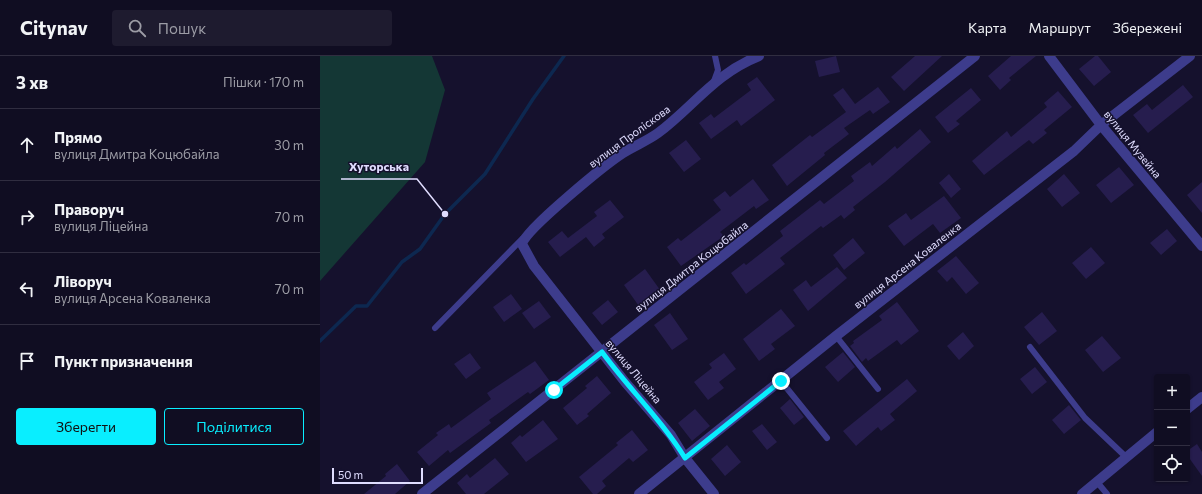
<!DOCTYPE html>
<html lang="uk">
<head>
<meta charset="utf-8">
<style>
  body { margin:0; font-family:Commissioner,sans-serif; background:#1e1b2f; color:#f1f3f6 }
  .controls { position:absolute; right:12px; bottom:12px; display:grid; overflow:hidden; border-radius:4px; box-shadow:0 1px 3px #0004 }
  .controls button { width:36px; height:36px; display:grid; place-items:center; padding:0; border:0; border-bottom:1px solid #302d40; background:#100d22; color:#f1f3f6; font:20px sans-serif }
  .scale { position:absolute; left:12px; bottom:10px; width:91px; box-sizing:border-box; padding-left:4px; border:2px solid #e0ddff; border-top:0; font-size:11px; line-height:14px; white-space:nowrap; color:#e0ddff; -webkit-text-stroke:3px #15112d; paint-order:stroke }
  .stop { position:absolute; width:12px; height:12px; margin:-9px; border:3px solid #09eeff; border-radius:50%; background:#fff }
  .stop.end { background:#09eeff; border-color:#fff; box-shadow:0 1px 4px #0008 }
  .list { margin:0; padding:0; list-style:none }
  h2 { display:flex; justify-content:space-between; align-items:center; height:52px; margin:0; padding:0 16px; font-size:17px }
  h2 small { font-size:13px; font-weight:400; color:#9c9ca5 }
  .list li { display:grid; grid-template-columns:26px 1fr auto; gap:12px; align-items:center; box-sizing:border-box; height:72px; padding:0 16px; border-top:1px solid #302d40 }
  .list b { display:block; font-size:15px; white-space:nowrap }
  .list p { margin:0; font-size:13px; white-space:nowrap; color:#9c9ca5 }
  .list em { font-size:13px; font-style:normal; color:#9c9ca5 }
  .actions { display:flex; gap:8px; padding:12px 16px }
  .actions a { flex:1; padding:9px 0; border:1px solid #09eeff; border-radius:4px; text-align:center; font-size:14px; color:#09eeff }
  .actions .main { background:#09eeff; color:#111 }
  .icon { flex:none; width:22px; height:22px; fill:none; stroke:currentColor; stroke-width:2; stroke-linecap:round; stroke-linejoin:round }
  .map { position:relative; flex:none; width:882px; height:438px; overflow:hidden }
  header { display:flex; align-items:center; gap:24px; box-sizing:border-box; height:56px; padding:0 20px; background:#100d22; border-bottom:1px solid #302d40 }
  header strong { font-size:19px }
  nav { display:flex; gap:22px; margin-inline-start:auto; font-size:14px }
  .search { width:280px; height:36px; background:#1e1b2f; display:flex; align-items:center; gap:10px; box-sizing:border-box; padding:0 14px; border-radius:4px; color:#9c9ca5; font-size:15px }
  main { display:flex }
  aside { flex:1; background:#100d22 }
  .map>svg:first-child { display:block }
  .green { fill:#143735 }
  .lines { fill:none; stroke-linecap:round; stroke-linejoin:round }
  .stream { stroke:#0d2850; stroke-width:3.5 }
  .building { fill:#261d4e }
  .lane { stroke:#3d3c8c; stroke-width:6 }
  .street { stroke:#3d3c8c; stroke-width:10 }
  .route { stroke:#09eeff; stroke-width:5 }
  .labels { text-anchor:middle; dominant-baseline:central; stroke-width:3; stroke-linejoin:round; paint-order:stroke }
  .street-label { font-size:11px; fill:#e0ddff; stroke:#15112d }
  .leader { fill:none; stroke:#e0ddff; stroke-width:1.5 }
  .callout-dot { fill:#e0ddff; stroke:#15112d; stroke-width:1.5 }
  .callout-label { font-size:12px; text-anchor:middle; font-weight:bold; fill:#e0ddff; stroke:#15112d; stroke-width:3; stroke-linejoin:round; paint-order:stroke }
</style>
</head>
<body>
<header>
<strong>Citynav</strong>
<div class="search"><svg class="icon" aria-label="search" viewBox="0 0 24 24"><circle cx="10" cy="10" r="6"/><path d="M15 15l6 6"/></svg>Пошук</div>
<nav><a>Карта</a><a>Маршрут</a><a>Збережені</a></nav>
</header>
<main>
<aside>
<h2>3 хв<small>Пішки · 170 m</small></h2>
<ul class="list">
<li><svg class="icon" aria-label="ahead" viewBox="0 0 24 24"><path d="M12 20V5M6 11l6-6 6 6"/></svg><div><b>Прямо</b><p>вулиця Дмитра Коцюбайла</p></div><em>30 m</em></li>
<li><svg class="icon" aria-label="right" viewBox="0 0 24 24"><path d="M7 20v-9h11M14 6l5 5-5 5"/></svg><div><b>Праворуч</b><p>вулиця Ліцейна</p></div><em>70 m</em></li>
<li><svg class="icon" aria-label="left" viewBox="0 0 24 24"><path d="M17 20v-9H6M10 6l-5 5 5 5"/></svg><div><b>Ліворуч</b><p>вулиця Арсена Коваленка</p></div><em>70 m</em></li>
<li><svg class="icon" aria-label="arrive" viewBox="0 0 24 24"><path d="M6 21V4h12l-3 4 3 4H6"/></svg><div><b>Пункт призначення</b></div></li>
</ul>
<div class="actions"><a class="main">Зберегти</a><a>Поділитися</a></div>
</aside>
<div class="map">
<svg width="882" height="438" viewBox="0 0 882 438">
  <rect width="100%" height="100%" fill="#15112d"/>
  <!-- green -->
  <path class="green" d="M0,0H112L125,34L105,106L0,225Z"/>
  <g class="lines">
    <!-- stream -->
    <path class="stream" d="M0,285L36,250H47L82,206L100,193L125,158L165,118L213,43L244,0"/>
  </g>
  <!-- building -->
  <path class="building" d="M516,0L520,16L499,21L495,5Z
    M595,0H622L584,35L571,21Z
    M691,0H716L689,22L691,24L680,34L668,20Z
    M775,0H778L791,16L774,30L759,13Z
    M437,21L455,44L421,70L417,64L391,83L379,67L391,58L394,62L431,34L427,28Z
    M863,29L873,41L828,77L813,59L827,48L832,54Z
    M558,31L570,46L553,58L550,54L524,72L529,78L504,97L505,99L467,130L452,109L490,79L492,81L526,56L513,39L523,32L535,48Z
    M651,32L661,44L636,65L640,68L628,77L615,61Z
    M738,35L752,51L724,74L727,77L713,88L709,84L664,119L652,105L687,75L691,81L727,51L724,47Z
    M600,73L611,86L565,126L533,151L535,154L524,163L521,159L503,172L501,170L460,202L465,208L426,238L411,217L424,207L426,209L463,180L460,175L500,144L504,148L534,125L531,120L550,106L552,110L575,90L577,93Z
    M366,84L381,103L364,116L349,97Z
    M799,111L814,129L791,147L776,129Z
    M629,118L641,133L631,142L619,127Z
    M744,118L760,137L742,151L727,133Z
    M433,123L449,144L436,153L434,150L400,176L404,180L361,210L347,191L358,182L361,185L401,154L393,144L405,135L410,141Z
    M882,126V157L867,139Z
    M624,140L641,162L620,177L613,168L584,190L568,170L586,157L591,164Z
    M290,144L304,161L282,178L285,182L274,191L266,181L240,201L228,186L242,175L248,182L277,160L274,156Z
    M847,173L857,185L841,199L830,187Z
    M533,182L545,197L524,214L513,199Z
    M771,191L785,207L766,223L752,207Z
    M636,200L659,227L646,238L632,221L627,226L617,215Z
    M517,211L527,222L488,255L473,234L486,224L491,231Z
    M325,213L343,238L321,253L304,229Z
    M191,238L202,253L184,266L173,251Z
    M288,244L298,256L282,269L272,257Z
    M219,245L231,261L214,273L202,257Z
    M577,246L599,275L581,289L577,284L548,305L546,302L542,306L530,290L534,287L533,285L562,264L559,260Z
    M461,253L475,270L451,288L455,293L439,305L423,283Z
    M722,256L737,275L719,289L704,271Z
    M350,257L368,283L352,294L334,269Z
    M643,276L654,290L639,304L627,290Z
    M782,280L801,302L783,316L765,294Z
    M523,296L535,311L518,326L505,311Z
    M150,297L161,312L146,323L134,308Z
    M404,297L416,313L399,326L404,332L388,344L374,326L392,312L389,308Z
    M215,305L229,324L210,338L208,336L169,364L171,367L130,397L128,394L109,410L97,396L118,379L116,377L129,368L131,372L171,343L167,337Z
    M715,311L727,326L712,338L700,323Z
    M277,320L291,337L267,358L269,360L257,369L243,352L267,332L265,330Z
    M587,323L597,335L570,358L575,364L561,375L558,371L536,390L523,375Z
    M470,343L484,361L474,369L460,352Z
    M749,349L761,364L744,378L732,364Z
    M375,353L390,370L372,385L358,367Z
    M223,364L238,383L206,406L191,387L200,379L202,381Z
    M442,368L457,386L447,394L432,375Z
    M312,374L328,394L313,406L309,402L282,425L286,430L277,438H273L259,421L298,389L296,387Z
    M877,388L882,396V420L867,399V395Z
    M407,389L421,406L405,420L391,403Z
    M175,402L189,418L164,438H146L137,427L147,418L150,422Z
    M77,408L90,425L75,438H44L66,420L65,418Z"/>
  <g class="lines">
    <!-- lane -->
    <path class="lane" d="M394,25L398,14L395,0
      M115,272L202,183
      M516,280L558,333
      M710,291L765,362L806,401
      M461,325L507,382
      M777,426L787,438"/>
    <!-- street -->
    <path class="street" d="M729,0L781,69L882,190
      M867,353L882,341
      M102,438L655,0
      M319,438L516,280L754,95L781,69L870,0
      M394,438L365,402L351,379L305,326L214,210L202,188C206,173 286,108 303,97C314,90 327,85 338,77C374,50 394,18 439,0
      M762,438L837,376"/>
  </g>
  <g class="lines">
    <!-- route -->
    <path class="route" d="M234,334L282,296C309,333 341,363 365,402L461,325"/>
  </g>
  <g class="labels">
    <!-- street labels -->
    <g class="street-label">
      <text transform="translate(309 80) rotate(-36)">вулиця Проліскова</text>
      <text transform="translate(813 88) rotate(51)">вулиця Музейна</text>
      <text transform="translate(587 209) rotate(-38)">вулиця Арсена Коваленка</text>
      <text transform="translate(371 210) rotate(-38)">вулиця Дмитра Коцюбайла</text>
      <text transform="translate(314 315) rotate(50)">вулиця Ліцейна</text>
    </g>
  </g>
  <!-- callouts -->
  <path class="leader" d="M125 158L97 123H21"/>
  <circle class="callout-dot" cx="125" cy="158" r="4"/>
  <g class="callout-label">
    <text x="59" y="115">Хуторська</text>
  </g>
</svg>
<div class="controls">
<button>+</button>
<button>−</button>
<button><svg class="icon" aria-label="locate" viewBox="0 0 24 24"><circle cx="12" cy="12" r="6"/><path d="M12 2v4M12 18v4M2 12h4M18 12h4"/></svg></button>
</div>
<div class="scale">50 m</div>
<div class="stop" style="left:234px;top:334px"></div>
<div class="stop end" style="left:461px;top:325px"></div>
</div>
</main>
</body>
</html>
